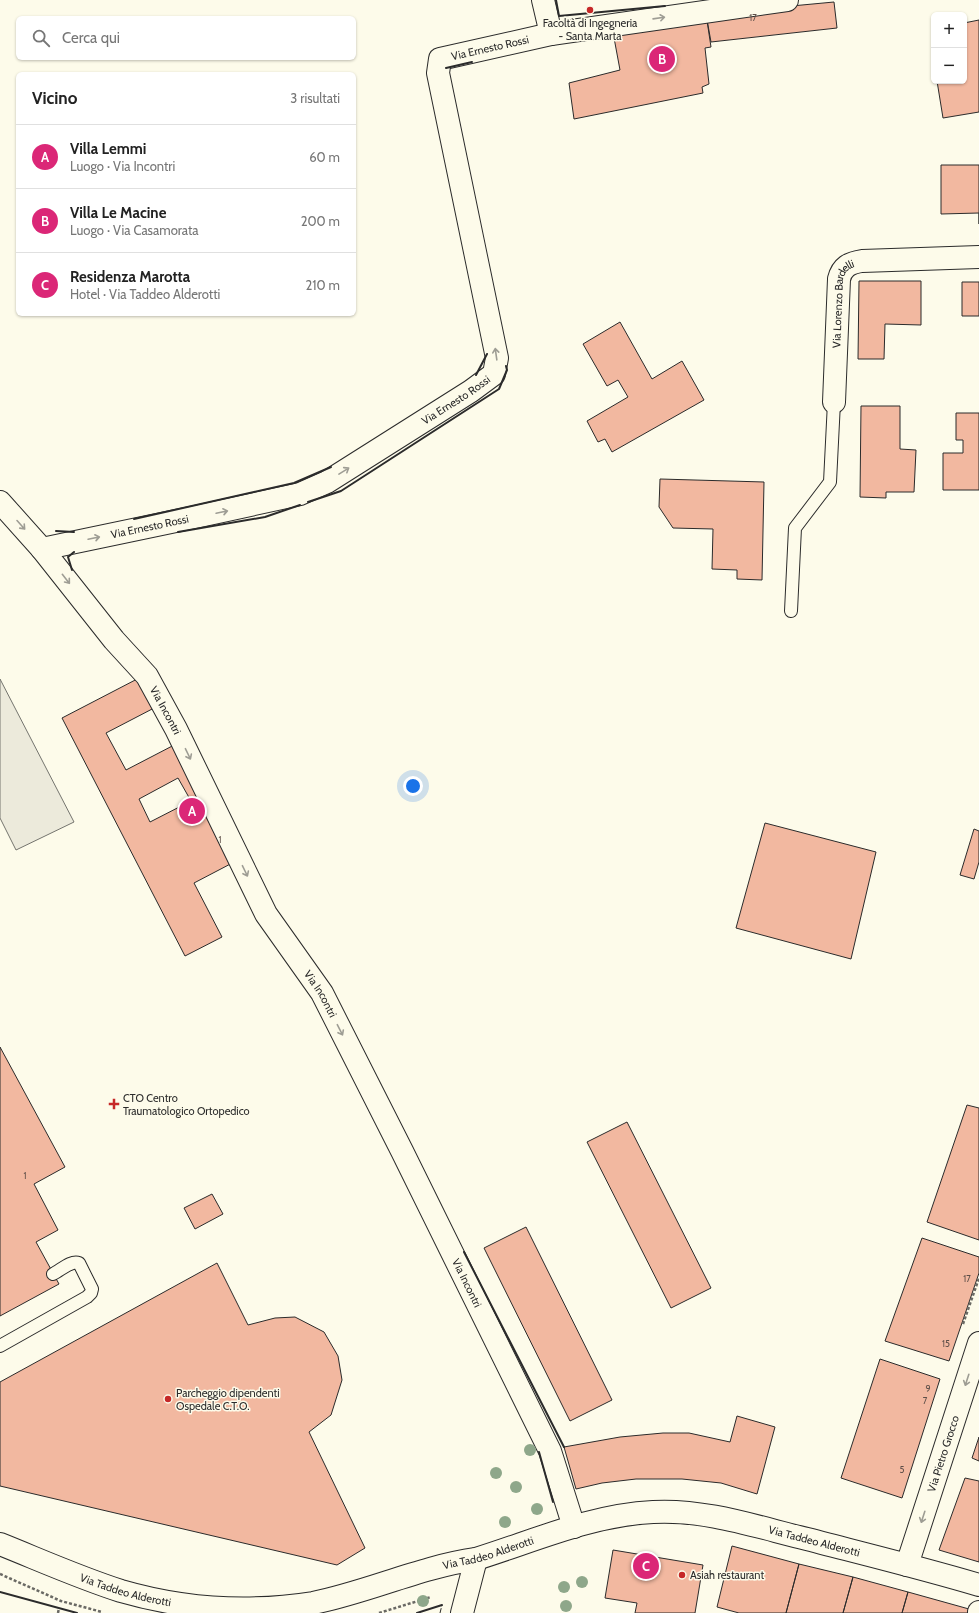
<!DOCTYPE html>
<html lang="it">
<head>
<meta charset="utf-8">
<style>
  body { margin:0; font-family:Cabin,sans-serif; background:#f2f2f2; color:#222 }
  .controls { position:absolute; right:12px; top:12px; display:grid; overflow:hidden; border-radius:6px; box-shadow:0 1px 3px #0004 }
  .controls button { width:36px; height:36px; display:grid; place-items:center; padding:0; border:0; border-bottom:1px solid #e0e0e0; background:#fff; color:#222; font:20px sans-serif }
  .you { position:absolute; left:413px; top:786px; width:14px; height:14px; margin:-10px; border:3px solid #fff; border-radius:50%; background:#1a73e8; box-shadow:0 0 0 6px #1a73e833 }
  .badge { display:grid; place-items:center; width:26px; height:26px; border-radius:50%; background:#db2777; color:#fff; font-size:13px; font-weight:700 }
  .pin { position:absolute; translate:-50% -50%; border:2px solid #fff; box-shadow:0 1px 4px #0006 }
  .list { margin:0; padding:0; list-style:none }
  h2 { display:flex; justify-content:space-between; align-items:center; height:52px; margin:0; padding:0 16px; font-size:17px }
  h2 small { font-size:13px; font-weight:400; color:#767676 }
  .list li { display:grid; grid-template-columns:26px 1fr auto; gap:12px; align-items:center; box-sizing:border-box; height:64px; padding:0 16px; border-top:1px solid #e0e0e0 }
  .list b { display:block; font-size:15px; white-space:nowrap }
  .list p { margin:0; font-size:13px; white-space:nowrap; color:#767676 }
  .list em { font-size:13px; font-style:normal; color:#767676 }
  .icon { flex:none; width:22px; height:22px; fill:none; stroke:currentColor; stroke-width:2; stroke-linecap:round; stroke-linejoin:round }
  .map { position:relative; flex:none; width:979px; height:1613px; overflow:hidden }
  .search { position:absolute; background:#fff; box-shadow:0 1px 3px #0004; left:16px; top:16px; width:340px; height:44px; display:flex; align-items:center; gap:10px; box-sizing:border-box; padding:0 14px; border-radius:6px; color:#767676; font-size:15px }
  .panel { position:absolute; background:#fff; box-shadow:0 1px 3px #0004; left:16px; top:72px; width:340px; height:244px; border-radius:6px }
  .map>svg:first-child { display:block }
  .parking { fill:#eceadb; stroke:#74746e }
  .building { fill:#f2b8a0; stroke:#2b2b2b; fill-rule:evenodd }
  .lines { fill:none; stroke-linecap:round; stroke-linejoin:round }
  .lane-casing { stroke:#2b2b2b; stroke-width:14 }
  .street-casing { stroke:#2b2b2b; stroke-width:24 }
  .path { stroke:#6a6964; stroke-width:2.5; stroke-dasharray:3 2; stroke-linecap:butt }
  .lane { stroke:#fdfbea; stroke-width:12 }
  .street { stroke:#fdfbea; stroke-width:22 }
  .fence { stroke:#2b2b2b; stroke-width:1; stroke-dasharray:5 2; stroke-linecap:butt }
  .wall { stroke:#2b2b2b; stroke-width:2 }
  .tree { fill:#8ea78a }
  .oneway { stroke:#9e9d94 }
  .poi-dot { fill:#c62828; stroke:#fdfbea; stroke-width:1.5 }
  .labels { text-anchor:middle; dominant-baseline:central; stroke-width:3; stroke-linejoin:round; paint-order:stroke }
  .number-label { font-size:9px; fill:#5d4e48 }
  .poi-label { font-size:11px; fill:#2b2b2b; stroke:#fdfbea; text-anchor:start }
  .street-label { font-size:11px; fill:#2b2b2b; stroke:#fdfbea }
</style>
</head>
<body>
<div class="map">
<svg width="979" height="1613" viewBox="0 0 979 1613">
  <rect width="100%" height="100%" fill="#fdfbea"/>
  <!-- parking -->
  <path class="parking" d="M0,679L74,822L16,850L0,818Z"/>
  <!-- building -->
  <path class="building" d="M834,2L837,28L711,42L706,14Z
    M706,14L711,47L705,48L709,84L702,87L703,93L574,119L569,83L620,70L612,27Z
    M979,20V112L943,118L937,81H964V23Z
    M941,165H979V224V213L941,214Z
    M859,281H921V325L885,324L884,359H858Z
    M962,282H979V316H962Z
    M620,322L652,379L682,361L704,400L612,452L605,439L598,442L587,421L628,397L618,380L607,386L583,344Z
    M861,406H900V449L916,450L914,492H886V498L860,497Z
    M956,413H979V490H943V453H963V440H956Z
    M660,479L764,482L762,580L737,579V570L712,569L713,529L673,528L659,507Z
    M141,677L156,707L106,733L126,770L178,743L238,860L194,883L222,937L185,956L62,718ZM178,778L191,801L150,822L139,799Z
    M765,823L876,852L851,959L736,928Z
    M974,829L979,831V862L974,879L960,875Z
    M0,1047L65,1167L34,1184L58,1230L36,1242L59,1284L0,1316Z
    M967,1105L979,1108V1240L927,1222Z
    M627,1122L711,1288L671,1308L587,1142Z
    M212,1194L223,1214L195,1229L184,1208Z
    M526,1227L612,1400L570,1421L484,1248Z
    M922,1238L979,1257V1273L949,1361L885,1341Z
    M217,1263L248,1325L275,1318L295,1317L324,1332L338,1356L342,1380L331,1415L309,1432L365,1548L337,1565L0,1486V1382Z
    M880,1359L940,1379L902,1498L841,1478Z
    M737,1416L775,1427L757,1494L721,1483L682,1479H636L602,1483L576,1489L564,1447L620,1437L663,1433H689L730,1442Z
    M979,1437V1461L972,1458Z
    M965,1478L979,1481V1562L939,1550Z
    M732,1546L799,1564L786,1613H739L717,1607Z
    M613,1550L703,1565L695,1613H635L637,1603L605,1598Z
    M799,1564L853,1577L843,1613H786Z
    M853,1577L908,1592L902,1613H843Z
    M908,1592L969,1609L968,1613H902Z"/>
  <g class="lines">
    <!-- lane casing -->
    <g class="lane-casing">
      <path id="lane" d="M791,611L795,528L830,482L834,402
        M0,1346L87,1297L91,1293L92,1289L79,1263C71,1260 61,1270 53,1274"/>
    </g>
    <!-- street casing -->
    <g class="street-casing">
      <g id="street">
        <path d="M543,0L551,34"/>
        <path id="s1" d="M834,402L839,279C842,267 849,263 862,261L979,257"/>
        <path id="s2" d="M0,502L42,549L114,640L147,676L176,729L266,914L322,993L402,1151L550,1451L574,1527"/>
        <path id="s3" d="M42,549L195,517L300,494L327,482L471,391L494,374L497,358L438,73L440,59L551,34L787,0"/>
        <path id="s4" d="M0,1544C40,1560 80,1578 121,1591C183,1609 249,1613 313,1603C368,1592 420,1567 476,1559C534,1541 591,1515 653,1512C705,1509 757,1527 807,1539C864,1554 922,1568 979,1585"/>
        <path id="s5" d="M907,1565L979,1343"/>
        <path d="M462,1613L476,1559"/>
        <path d="M979,1613V1612"/>
      </g>
    </g>
    <!-- path -->
    <path class="path" d="M963,1324L979,1278
      M0,1574L61,1601L102,1612
      M58,1613L59,1608
      M379,1613L431,1597"/>
    <!-- lane -->
    <use href="#lane" class="lane"/>
    <!-- street -->
    <use href="#street" class="street"/>
    <!-- fence -->
    <path class="fence" d="M440,1613L442,1605"/>
    <!-- wall -->
    <path class="wall" d="M556,0L559,16L665,6
      M446,68L472,62
      M476,375L487,354
      M308,502L341,491L499,389L507,370L506,366
      M134,519L294,483L331,467
      M56,531L74,532
      M178,532L265,517L300,505
      M72,570L68,557L74,552
      M464,1252L564,1447
      M539,1452L553,1502
      M0,1592L77,1613
      M417,1613L442,1605"/>
  </g>
  <!-- trees -->
  <g class="tree">
    <circle cx="530" cy="1450" r="6"/>
    <circle cx="496" cy="1473" r="6"/>
    <circle cx="516" cy="1487" r="6"/>
    <circle cx="537" cy="1509" r="6"/>
    <circle cx="505" cy="1522" r="6"/>
    <circle cx="582" cy="1582" r="6"/>
    <circle cx="564" cy="1587" r="6"/>
    <circle cx="423" cy="1601" r="6"/>
    <circle cx="566" cy="1606" r="6"/>
  </g>
  <!-- one-way arrows -->
  <defs><path id="oneway-shaft" d="M-6 0H5M1.5-3L5.5 0L1.5 3" fill="none" stroke-width="1.6" stroke-linecap="round" stroke-linejoin="round"/></defs>
  <g class="oneway">
    <use href="#oneway-shaft" transform="translate(659 18) rotate(-8)"/>
    <use href="#oneway-shaft" transform="translate(496 354) rotate(-98)"/>
    <use href="#oneway-shaft" transform="translate(344 471) rotate(-32)"/>
    <use href="#oneway-shaft" transform="translate(222 512) rotate(-12)"/>
    <use href="#oneway-shaft" transform="translate(21 525) rotate(48)"/>
    <use href="#oneway-shaft" transform="translate(94 538) rotate(-12)"/>
    <use href="#oneway-shaft" transform="translate(66 579) rotate(52)"/>
    <use href="#oneway-shaft" transform="translate(188 754) rotate(64)"/>
    <use href="#oneway-shaft" transform="translate(245 871) rotate(64)"/>
    <use href="#oneway-shaft" transform="translate(340 1030) rotate(63)"/>
    <use href="#oneway-shaft" transform="translate(967 1380) rotate(108)"/>
    <use href="#oneway-shaft" transform="translate(923 1517) rotate(108)"/>
  </g>
  <!-- markers -->
  <g class="poi-dot">
    <circle cx="590" cy="10" r="4"/>
    <path d="M112 1098h4v4h4v4h-4v4h-4v-4h-4v-4h4z"/>
    <circle cx="168" cy="1399" r="4"/>
    <circle cx="682" cy="1575" r="4"/>
  </g>
  <g class="labels">
    <!-- number labels -->
    <g class="number-label">
      <text x="753" y="17">17</text>
      <text x="220" y="839">1</text>
      <text x="25" y="1175">1</text>
      <text x="967" y="1278">17</text>
      <text x="946" y="1343">15</text>
      <text x="928" y="1388">9</text>
      <text x="925" y="1400">7</text>
      <text x="902" y="1469">5</text>
    </g>
    <!-- poi labels -->
    <g class="poi-label">
      <text x="590" y="23" text-anchor="middle">Facoltà di Ingegneria<tspan x="590" dy="13">- Santa Marta</tspan></text>
      <text x="123" y="1098">CTO Centro<tspan x="123" dy="13">Traumatologico Ortopedico</tspan></text>
      <text x="176" y="1393">Parcheggio dipendenti<tspan x="176" dy="13">Ospedale C.T.O.</tspan></text>
      <text x="690" y="1575">Asiah restaurant</text>
    </g>
    <!-- street labels -->
    <g class="street-label">
      <text stroke="none"><textPath href="#s3" startOffset="865">Via Ernesto Rossi</textPath></text>
      <text stroke="none"><textPath href="#s1" startOffset="100">Via Lorenzo Bardelli</textPath></text>
      <text stroke="none"><textPath href="#s3" startOffset="446">Via Ernesto Rossi</textPath></text>
      <text stroke="none"><textPath href="#s3" startOffset="110">Via Ernesto Rossi</textPath></text>
      <text stroke="none"><textPath href="#s2" startOffset="267">Via Incontri</textPath></text>
      <text stroke="none"><textPath href="#s2" startOffset="591">Via Incontri</textPath></text>
      <text stroke="none"><textPath href="#s2" startOffset="915">Via Incontri</textPath></text>
      <text stroke="none"><textPath href="#s5" startOffset="117">Via Pietro Grocco</textPath></text>
      <text stroke="none"><textPath href="#s4" startOffset="841">Via Taddeo Alderotti</textPath></text>
      <text stroke="none"><textPath href="#s4" startOffset="506">Via Taddeo Alderotti</textPath></text>
      <text stroke="none"><textPath href="#s4" startOffset="134">Via Taddeo Alderotti</textPath></text>
    </g>
  </g>
</svg>
<div class="controls">
<button>+</button>
<button>−</button>
</div>
<div class="you"></div>
<div class="pin badge" style="left:192px;top:811px">A</div>
<div class="pin badge" style="left:662px;top:59px">B</div>
<div class="pin badge" style="left:646px;top:1566px">C</div>
<div class="search"><svg class="icon" aria-label="search" viewBox="0 0 24 24"><circle cx="10" cy="10" r="6"/><path d="M15 15l6 6"/></svg>Cerca qui</div>
<section class="panel">
<h2>Vicino<small>3 risultati</small></h2>
<ul class="list">
<li><span class="badge">A</span><div><b>Villa Lemmi</b><p>Luogo · Via Incontri</p></div><em>60 m</em></li>
<li><span class="badge">B</span><div><b>Villa Le Macine</b><p>Luogo · Via Casamorata</p></div><em>200 m</em></li>
<li><span class="badge">C</span><div><b>Residenza Marotta</b><p>Hotel · Via Taddeo Alderotti</p></div><em>210 m</em></li>
</ul>
</section>
</div>
</body>
</html>
